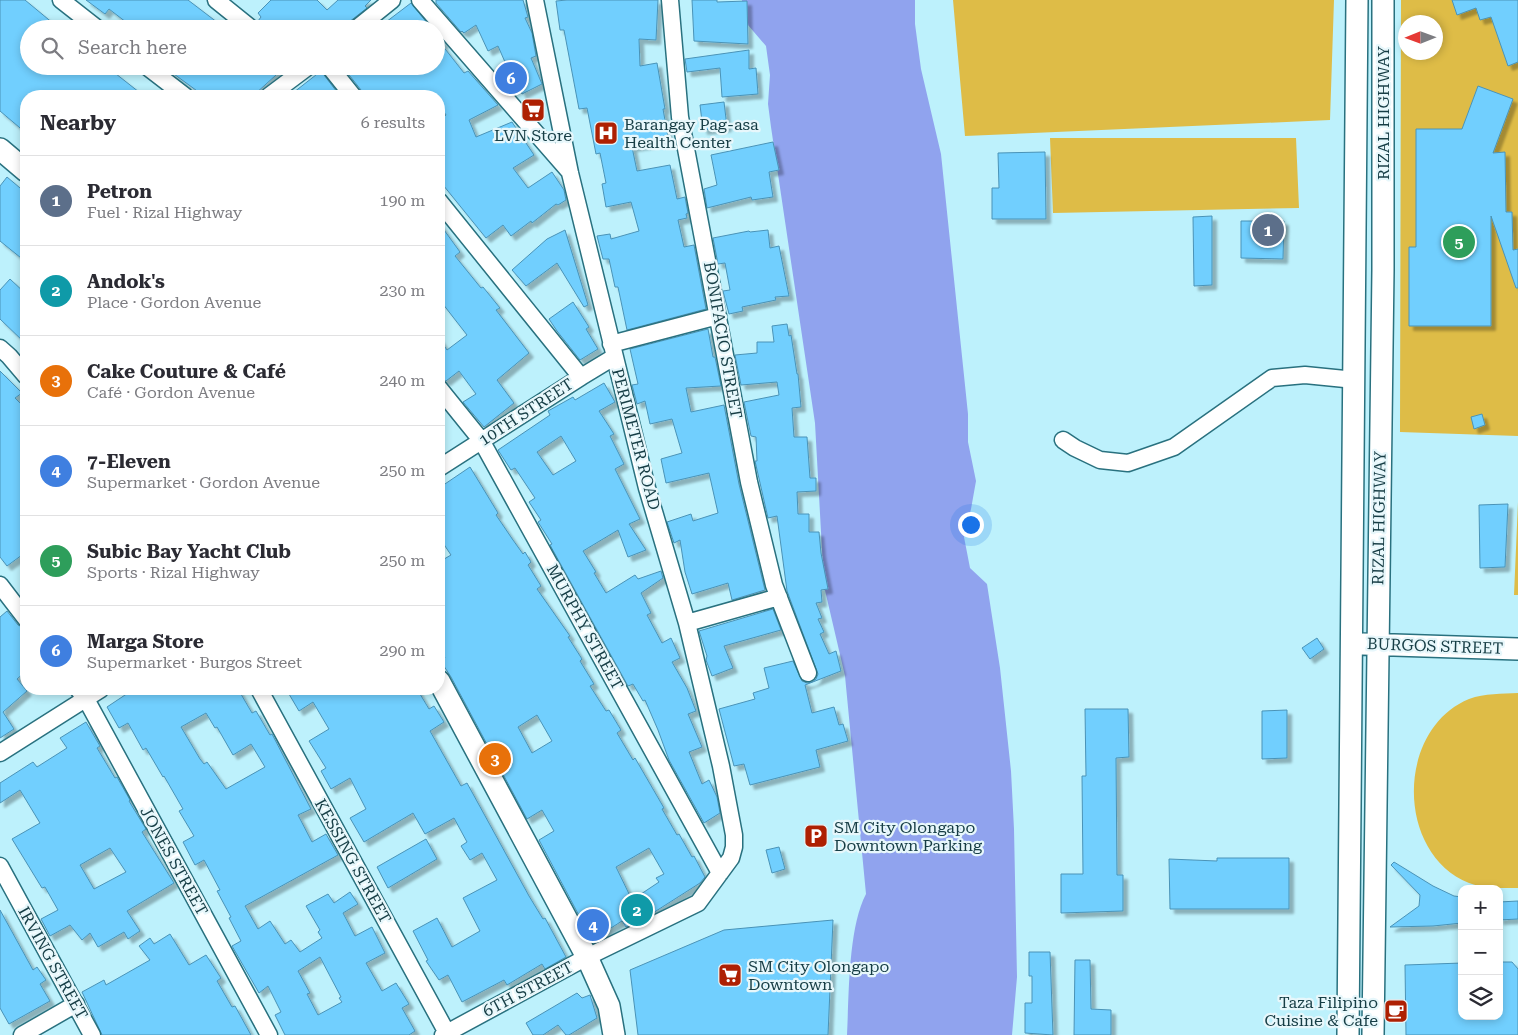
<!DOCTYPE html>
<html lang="en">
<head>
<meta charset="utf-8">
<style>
  body { margin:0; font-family:"Roboto Serif",serif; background:#f7f7f7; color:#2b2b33 }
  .controls { position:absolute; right:15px; bottom:15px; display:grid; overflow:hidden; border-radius:10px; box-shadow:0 2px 8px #0003 }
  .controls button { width:45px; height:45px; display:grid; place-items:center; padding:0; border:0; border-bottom:1px solid #e1e1e2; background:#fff; color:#2b2b33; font:25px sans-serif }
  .compass { position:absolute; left:1398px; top:15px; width:45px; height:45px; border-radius:50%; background:#fff; box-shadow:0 2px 8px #0003; rotate:269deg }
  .you { position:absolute; left:970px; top:524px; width:18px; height:18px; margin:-12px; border:4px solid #fff; border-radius:50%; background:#1a73e8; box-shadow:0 0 0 8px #1a73e833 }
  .badge { display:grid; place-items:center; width:32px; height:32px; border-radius:50%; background:#2563eb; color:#fff; font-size:16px; font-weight:700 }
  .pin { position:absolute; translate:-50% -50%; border:2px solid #fff; box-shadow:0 1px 5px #0006 }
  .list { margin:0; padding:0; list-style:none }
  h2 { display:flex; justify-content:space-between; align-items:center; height:65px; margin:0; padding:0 20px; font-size:21px }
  h2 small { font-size:16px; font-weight:400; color:#7c7c81 }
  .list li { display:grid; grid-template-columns:32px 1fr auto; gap:15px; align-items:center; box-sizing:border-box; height:90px; padding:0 20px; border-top:1px solid #e1e1e2 }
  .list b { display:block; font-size:19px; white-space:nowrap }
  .list p { margin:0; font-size:16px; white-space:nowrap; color:#7c7c81 }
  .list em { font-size:16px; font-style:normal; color:#7c7c81 }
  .icon { flex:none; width:28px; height:28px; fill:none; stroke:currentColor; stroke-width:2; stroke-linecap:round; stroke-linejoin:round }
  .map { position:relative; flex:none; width:1518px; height:1035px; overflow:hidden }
  .search { position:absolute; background:#fff; box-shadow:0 2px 8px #0003; left:20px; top:20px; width:425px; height:55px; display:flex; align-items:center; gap:12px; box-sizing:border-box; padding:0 18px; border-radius:28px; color:#7c7c81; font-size:19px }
  .panel { position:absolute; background:#fff; box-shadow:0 2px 8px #0003; left:20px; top:90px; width:425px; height:605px; border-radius:20px }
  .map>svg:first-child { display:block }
  .green { fill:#debc47; fill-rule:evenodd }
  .water { fill:#90a3ee }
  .building { fill:#71cffe; stroke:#4a93b7; fill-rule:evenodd; filter:url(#shadow) }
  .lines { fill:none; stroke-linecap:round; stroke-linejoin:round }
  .minor-casing { stroke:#29717f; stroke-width:19 }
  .major-casing { stroke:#29717f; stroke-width:24 }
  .minor { stroke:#fff; stroke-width:16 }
  .major { stroke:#fff; stroke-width:21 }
  .labels { text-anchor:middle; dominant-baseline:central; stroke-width:4.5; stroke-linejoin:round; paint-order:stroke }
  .street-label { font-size:16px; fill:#163d45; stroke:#e7f7fb }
  .poi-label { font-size:16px; fill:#163d45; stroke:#e7f7fb; text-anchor:start }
</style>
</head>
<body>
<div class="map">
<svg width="1518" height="1035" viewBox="0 0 1518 1035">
  <defs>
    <filter id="shadow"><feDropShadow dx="4.5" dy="4.5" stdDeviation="1" flood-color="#0004"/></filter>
  </defs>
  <rect width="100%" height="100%" fill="#bdf1fc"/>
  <!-- green -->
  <path class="green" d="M953,0H1334L1330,120L965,136Z
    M1401,0H1518V436L1400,432ZM1406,22H1436V52H1406Z
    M1050,138H1296L1299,208L1053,213Z
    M1518,502V595H1514Z
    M1518,693V888C1502,888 1485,889 1469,883C1395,853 1396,729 1469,699C1485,693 1502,694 1518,693Z"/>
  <!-- water -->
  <path class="water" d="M742,0H915V24L921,69L941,154L968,414V442L976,481L971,509L964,537L970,568L987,584L1000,668L1011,771L1014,829L1017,977L1012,1035H847C849,996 848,928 866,894L845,676L824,586L815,423L771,127L768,104L770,75L766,46L742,18Z"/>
  <!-- building -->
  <path class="building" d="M0,0H25L60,29H29V66H106L144,96H26V133L0,111Z
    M86,0H188L226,29H176L167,22L162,29H135L109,9L105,14Z
    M271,0H317L327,10L338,0H371L365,6L367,8L349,22L346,29H262L258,21L261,17L258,13Z
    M436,0H523L528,17L525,18L532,33L536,56L531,58L542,84L522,94L509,68L508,69L498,46L488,51L476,25L464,33L462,31L461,32L436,3Z
    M567,0H658L656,40L639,39L640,66L657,63L665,109H663L668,137L649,142L650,144L632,147L637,171L670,165L677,199L685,197L688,213L686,214L687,218L678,220L684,247L694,245L706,309L627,330L618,287H615L609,259H603L597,236L610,234L611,239L639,231L631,202L606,207L602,184L606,183L600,153L596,154L587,108L579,109L564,30H560L556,1Z
    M692,0H717V2L747,1L748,44L694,41Z
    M1452,0H1518V62L1508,66L1491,17L1480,20L1476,8L1457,15Z
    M411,3L432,29H372L380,23L382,25Z
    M436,34L444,43L442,45L464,73L468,71L498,105L469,120L476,137L512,122L534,155L513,168L528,188L552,172L564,190L566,200L558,205L556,204L532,223L531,221L511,236L503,225L486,238L439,180V121L446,115L439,105V96H433L430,92L425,96H363L361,90L342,66H436Z
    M749,50V69L756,68L758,94L722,97L720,68L687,72L685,59Z
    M163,66H286L255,94L251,91L247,96H204Z
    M321,71L340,96H289Z
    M1478,86L1513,99L1493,153L1505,152L1506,212H1512L1513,250L1518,249V288H1516L1491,216V326H1409V247H1416V129H1462Z
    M724,102L727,127L703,130L700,105Z
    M773,142L779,170L769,172L773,197L752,200L751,197L707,208L704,189L717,185L711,155Z
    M1045,152L1046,219H992V188H999L998,153Z
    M7,177L26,193V262L0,241V186Z
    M1212,216V285L1194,286L1193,217Z
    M1241,221H1284L1283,259L1241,258Z
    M439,223L460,252L455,256L481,288L483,287L500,308L496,310L529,353L497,380L514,403L484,427L463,402L476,394L459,371L446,381L439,378V338L447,350L467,335L439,299Z
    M565,230L588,305L584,307L557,263L526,286L512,270L547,239Z
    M768,230L770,248L779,246L789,296L775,297L776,300L742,307L743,311L729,314L723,291L730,290L725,263L718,264L713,238L749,231L750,232Z
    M10,279L26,294V344L0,319V290Z
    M573,302L589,327L586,329L598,349L580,360L557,331L549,319Z
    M787,324L789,336L791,335L797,374H798L801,407L792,408L794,437H807L810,478H816V491L797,492L798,514H809V532H819L821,553L828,589L821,590L822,602L816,603L822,618L818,619L824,632L820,634L829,654L836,651L841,671L805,685L812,713L834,707L839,725L843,724L848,741L816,750L820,767L750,785L744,764L734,766L719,709L755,699L753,693L769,688L764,668L793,661L802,681L807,683L812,682L816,679L818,674L787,591L777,516L768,518L755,461H757L756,437L751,436L744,402L779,395L777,382L741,385L735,355L757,353V342H774L772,326Z
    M708,329L713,357H715L721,386L686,388L691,412L724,405L739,484L765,590L732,600L728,583L692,594L685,572L680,540L674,543L667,522L691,514L693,521L718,513L709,473L666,483L661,459L682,453L672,419L650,424L645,401L637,404L632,385L638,384L630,349Z
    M0,371L22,393L15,398L26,409V552L7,566L0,557Z
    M604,383L615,402L599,411L614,434L610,436L624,464L615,469L640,519L629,524L646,550L628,557L618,530L583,551L596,572L594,573L606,593L635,575L638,579L661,571L663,578L641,593L651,613L647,615L662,643L671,638L680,658L672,662L687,688L696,711L688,714L702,747L689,752L702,784L709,780L717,797L720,813L704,823L669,760L658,730L645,700L643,701L633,684L628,686L550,545L552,544L538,522L541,520L529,502L535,498L515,468L511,470L498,450L550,415L548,411L573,397L575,400ZM561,436L576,461L553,475L537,452Z
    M1482,414L1485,425L1474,429L1471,417Z
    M470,467L498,513L496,515L513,540L523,554L525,552L531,562L528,565L541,586L537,589L570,636L568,637L582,659L580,661L594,684L590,686L606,711L609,710L621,730L617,733L633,760L635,758L664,808L662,809L677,835L679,834L692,857L694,856L705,877L700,883L645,918L626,927L622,921L592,940L539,840L554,831L542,810L527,819L451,677L440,660L445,658L439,647V562L451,555L439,537V488ZM537,715L552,741L532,753L518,727ZM649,848L664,874L656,878L659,882L632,900L616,867Z
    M1508,504L1505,567L1480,568L1479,505Z
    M773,609L781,630L724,646L733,668L712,676L706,660L707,656L699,631Z
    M7,611L18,625L26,629V671L17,679L27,691L3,712L14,729L0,738V617Z
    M1317,638L1324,649L1310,659L1302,648Z
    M134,689H238L252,713L256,711L270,735L272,734L311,809L298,815L312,842L326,834L338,855L245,906L258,929L270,921L285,944L291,940L300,952L322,938L318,932L320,930L306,906L328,894L334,903L350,892L358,904L343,913L355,936L372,927L385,953L366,963L382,991L396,983L409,1004L402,1008L415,1031L409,1035H285L275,1015L281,1012L268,986L259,993L232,946L241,941L229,918L231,917L217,891L220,890L204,860L195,865L183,842L194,836L179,811L183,809L164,776L163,777L146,748L143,750L128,723L119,728L107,707ZM206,713L215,728L217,727L233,755L251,744L265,767L226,789L207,762L204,764L200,759L181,727ZM320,957L341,997L339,998L342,1002L318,1015L307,994L310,993L298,971Z
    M286,689H417L429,709L434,706L444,722L430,731L461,786L467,783L529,896L543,919L545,918L566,957L545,969L542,964L507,985L504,980L462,1002L448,975L439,980L426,961L428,960L413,931L437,918L452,947L480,931L463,898L497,880L482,853L470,860L461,846L467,842L454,818L425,834L413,813L364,842L350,818L366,809L350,778L331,789L321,771L326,768L309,741L329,729L313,702L299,711Z
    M1085,709H1128L1129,757L1116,758L1117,875H1123V911L1061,913V874H1083L1082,776H1086Z
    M1287,710V758L1262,759V711Z
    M86,722L100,746L97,748L115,778L117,777L130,800L129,801L146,829L142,832L174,883L127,911L140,931L128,939L124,932L98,947L90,933L82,940L70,925L50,936L41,919L58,910L45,887L42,888L12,839L40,823L20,790L0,803V783L33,762L37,767L67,748L60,738ZM110,848L126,872L94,889L80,865Z
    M426,839L437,859L388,888L377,867Z
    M779,847L785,869L772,873L766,850Z
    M1217,858H1289V909H1170L1169,859L1217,861Z
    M1394,862L1433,886L1454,896L1462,897V923L1433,926L1390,927L1419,906L1420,895L1391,865Z
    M1518,901V919L1499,920V902Z
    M0,910L33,970L37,967L46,980L40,984L50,1001L9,1024L0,1008Z
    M833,920L828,1035H638L630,970L724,930Z
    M170,934L189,965L206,955L221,978L217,981L232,1007L235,1006L251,1035H102L82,992L104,980L106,985L150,960L139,946L150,938L154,944Z
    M1029,952H1050L1053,1035L1025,1033V1003H1032V976H1029Z
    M1075,960H1090L1091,1009L1111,1010V1035H1074Z
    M1499,962H1512L1518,969V1035H1406L1405,965L1462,963V1016H1499Z
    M577,993L582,998L590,995L597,1018L569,1035H566L558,1025L543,1035H533L526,1023Z"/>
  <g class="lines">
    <!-- minor casing -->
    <g class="minor-casing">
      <path id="minor" d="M61,0L98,29
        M216,0L252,29
        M420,0L569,171
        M670,0L680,117L749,482L774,585L808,673
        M356,29L392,0
        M146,66L185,96
        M329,66L353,96
        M269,96L309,66
        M439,201L581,377
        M611,344L718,316
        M0,348L9,356L26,376
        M439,388L481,440L720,873
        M1063,440L1075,448L1100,460L1128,463L1174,447L1272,378L1305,375L1355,380
        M439,468L581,377L614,357
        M0,585L26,619
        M687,623L779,597
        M78,689L86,699L269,1035
        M259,689L447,1033
        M0,753L101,689
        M0,866L92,1035
        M22,1035L76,1004
        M443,1035L587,957L698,903L731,858L734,847V835L721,766L687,623L647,488L570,173L535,0"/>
    </g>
    <!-- major casing -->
    <g class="major-casing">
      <path id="major" d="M0,149L26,171
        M1363,644L1518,649
        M439,681L587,957L609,1006L614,1035
        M1348,1035L1357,0
        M1373,1035L1383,270V0"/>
    </g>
    <!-- minor -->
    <use href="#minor" class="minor"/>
    <!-- major -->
    <use href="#major" class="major"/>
  </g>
  <!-- icons -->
  <defs>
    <g id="supermarket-square" transform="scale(1.25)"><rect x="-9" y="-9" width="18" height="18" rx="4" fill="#ae2003" stroke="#e7f7fb"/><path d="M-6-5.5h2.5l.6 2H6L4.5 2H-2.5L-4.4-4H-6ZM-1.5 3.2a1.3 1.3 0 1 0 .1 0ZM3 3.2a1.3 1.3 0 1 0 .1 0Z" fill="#fff"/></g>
    <g id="hospital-square" transform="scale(1.25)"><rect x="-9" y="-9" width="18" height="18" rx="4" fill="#ae2003" stroke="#e7f7fb"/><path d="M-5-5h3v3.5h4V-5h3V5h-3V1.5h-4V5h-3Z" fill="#fff"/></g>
    <g id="parking-square" transform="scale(1.25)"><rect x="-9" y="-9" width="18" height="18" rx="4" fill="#ae2003" stroke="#e7f7fb"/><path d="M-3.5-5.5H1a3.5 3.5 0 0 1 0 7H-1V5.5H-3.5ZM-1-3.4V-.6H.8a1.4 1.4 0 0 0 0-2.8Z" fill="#fff"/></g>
    <g id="cafe-square" transform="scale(1.25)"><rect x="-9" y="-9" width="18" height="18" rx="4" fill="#ae2003" stroke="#e7f7fb"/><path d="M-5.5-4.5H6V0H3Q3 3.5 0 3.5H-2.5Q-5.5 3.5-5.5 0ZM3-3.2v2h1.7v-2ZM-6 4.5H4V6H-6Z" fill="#fff"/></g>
  </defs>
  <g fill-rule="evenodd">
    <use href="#supermarket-square" x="533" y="110"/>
    <use href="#hospital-square" x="606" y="133"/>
    <use href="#parking-square" x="816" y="836"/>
    <use href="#supermarket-square" x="730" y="975"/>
    <use href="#cafe-square" x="1396" y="1011"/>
  </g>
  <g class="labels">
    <!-- street labels -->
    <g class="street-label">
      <text transform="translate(1383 113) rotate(-90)">RIZAL HIGHWAY</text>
      <text transform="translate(723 340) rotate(80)">BONIFACIO STREET</text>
      <text transform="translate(526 412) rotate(-33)">10TH STREET</text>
      <text transform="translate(636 439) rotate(75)">PERIMETER ROAD</text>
      <text transform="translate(1379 518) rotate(-89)">RIZAL HIGHWAY</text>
      <text transform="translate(585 627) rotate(61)">MURPHY STREET</text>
      <text transform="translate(1435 646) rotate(2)">BURGOS STREET</text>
      <text transform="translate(174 861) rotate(61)">JONES STREET</text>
      <text transform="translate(353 861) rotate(61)">KESSING STREET</text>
      <text transform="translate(53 963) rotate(61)">IRVING STREET</text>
      <text transform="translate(528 989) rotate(-28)">6TH STREET</text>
    </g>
    <!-- poi labels -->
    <g class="poi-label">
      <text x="624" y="124">Barangay Pag-asa<tspan x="624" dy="18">Health Center</tspan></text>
      <text x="533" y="135" text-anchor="middle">LVN Store</text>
      <text x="834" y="827">SM City Olongapo<tspan x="834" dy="18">Downtown Parking</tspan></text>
      <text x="748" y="966">SM City Olongapo<tspan x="748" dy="18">Downtown</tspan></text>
      <text x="1378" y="1002" text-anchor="end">Taza Filipino<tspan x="1378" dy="18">Cuisine &amp; Cafe</tspan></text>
    </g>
  </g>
</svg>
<div class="controls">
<button>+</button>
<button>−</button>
<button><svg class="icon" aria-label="layers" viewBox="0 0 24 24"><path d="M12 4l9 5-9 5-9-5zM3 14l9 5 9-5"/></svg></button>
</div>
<svg class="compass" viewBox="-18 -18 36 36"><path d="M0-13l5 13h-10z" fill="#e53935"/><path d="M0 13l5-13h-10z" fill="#7c7c81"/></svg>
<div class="you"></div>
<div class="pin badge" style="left:1268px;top:230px;background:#5c6f8a">1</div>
<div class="pin badge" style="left:637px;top:910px;background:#0f9aa8">2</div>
<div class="pin badge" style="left:495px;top:759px;background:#e8710a">3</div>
<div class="pin badge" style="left:593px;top:925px;background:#3f7fe0">4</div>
<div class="pin badge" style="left:1459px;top:242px;background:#2e9e5b">5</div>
<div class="pin badge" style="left:511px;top:78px;background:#3f7fe0">6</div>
<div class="search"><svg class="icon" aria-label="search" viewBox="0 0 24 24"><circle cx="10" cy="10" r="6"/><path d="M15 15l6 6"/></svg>Search here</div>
<section class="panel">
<h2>Nearby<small>6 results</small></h2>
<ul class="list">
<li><span class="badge" style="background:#5c6f8a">1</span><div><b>Petron</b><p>Fuel · Rizal Highway</p></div><em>190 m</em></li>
<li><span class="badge" style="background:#0f9aa8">2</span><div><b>Andok's</b><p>Place · Gordon Avenue</p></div><em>230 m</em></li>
<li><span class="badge" style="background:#e8710a">3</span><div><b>Cake Couture &amp; Café</b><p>Café · Gordon Avenue</p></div><em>240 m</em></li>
<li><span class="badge" style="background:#3f7fe0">4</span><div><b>7-Eleven</b><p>Supermarket · Gordon Avenue</p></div><em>250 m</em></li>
<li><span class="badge" style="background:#2e9e5b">5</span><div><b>Subic Bay Yacht Club</b><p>Sports · Rizal Highway</p></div><em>250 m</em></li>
<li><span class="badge" style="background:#3f7fe0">6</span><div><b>Marga Store</b><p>Supermarket · Burgos Street</p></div><em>290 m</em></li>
</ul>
</section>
</div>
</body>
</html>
